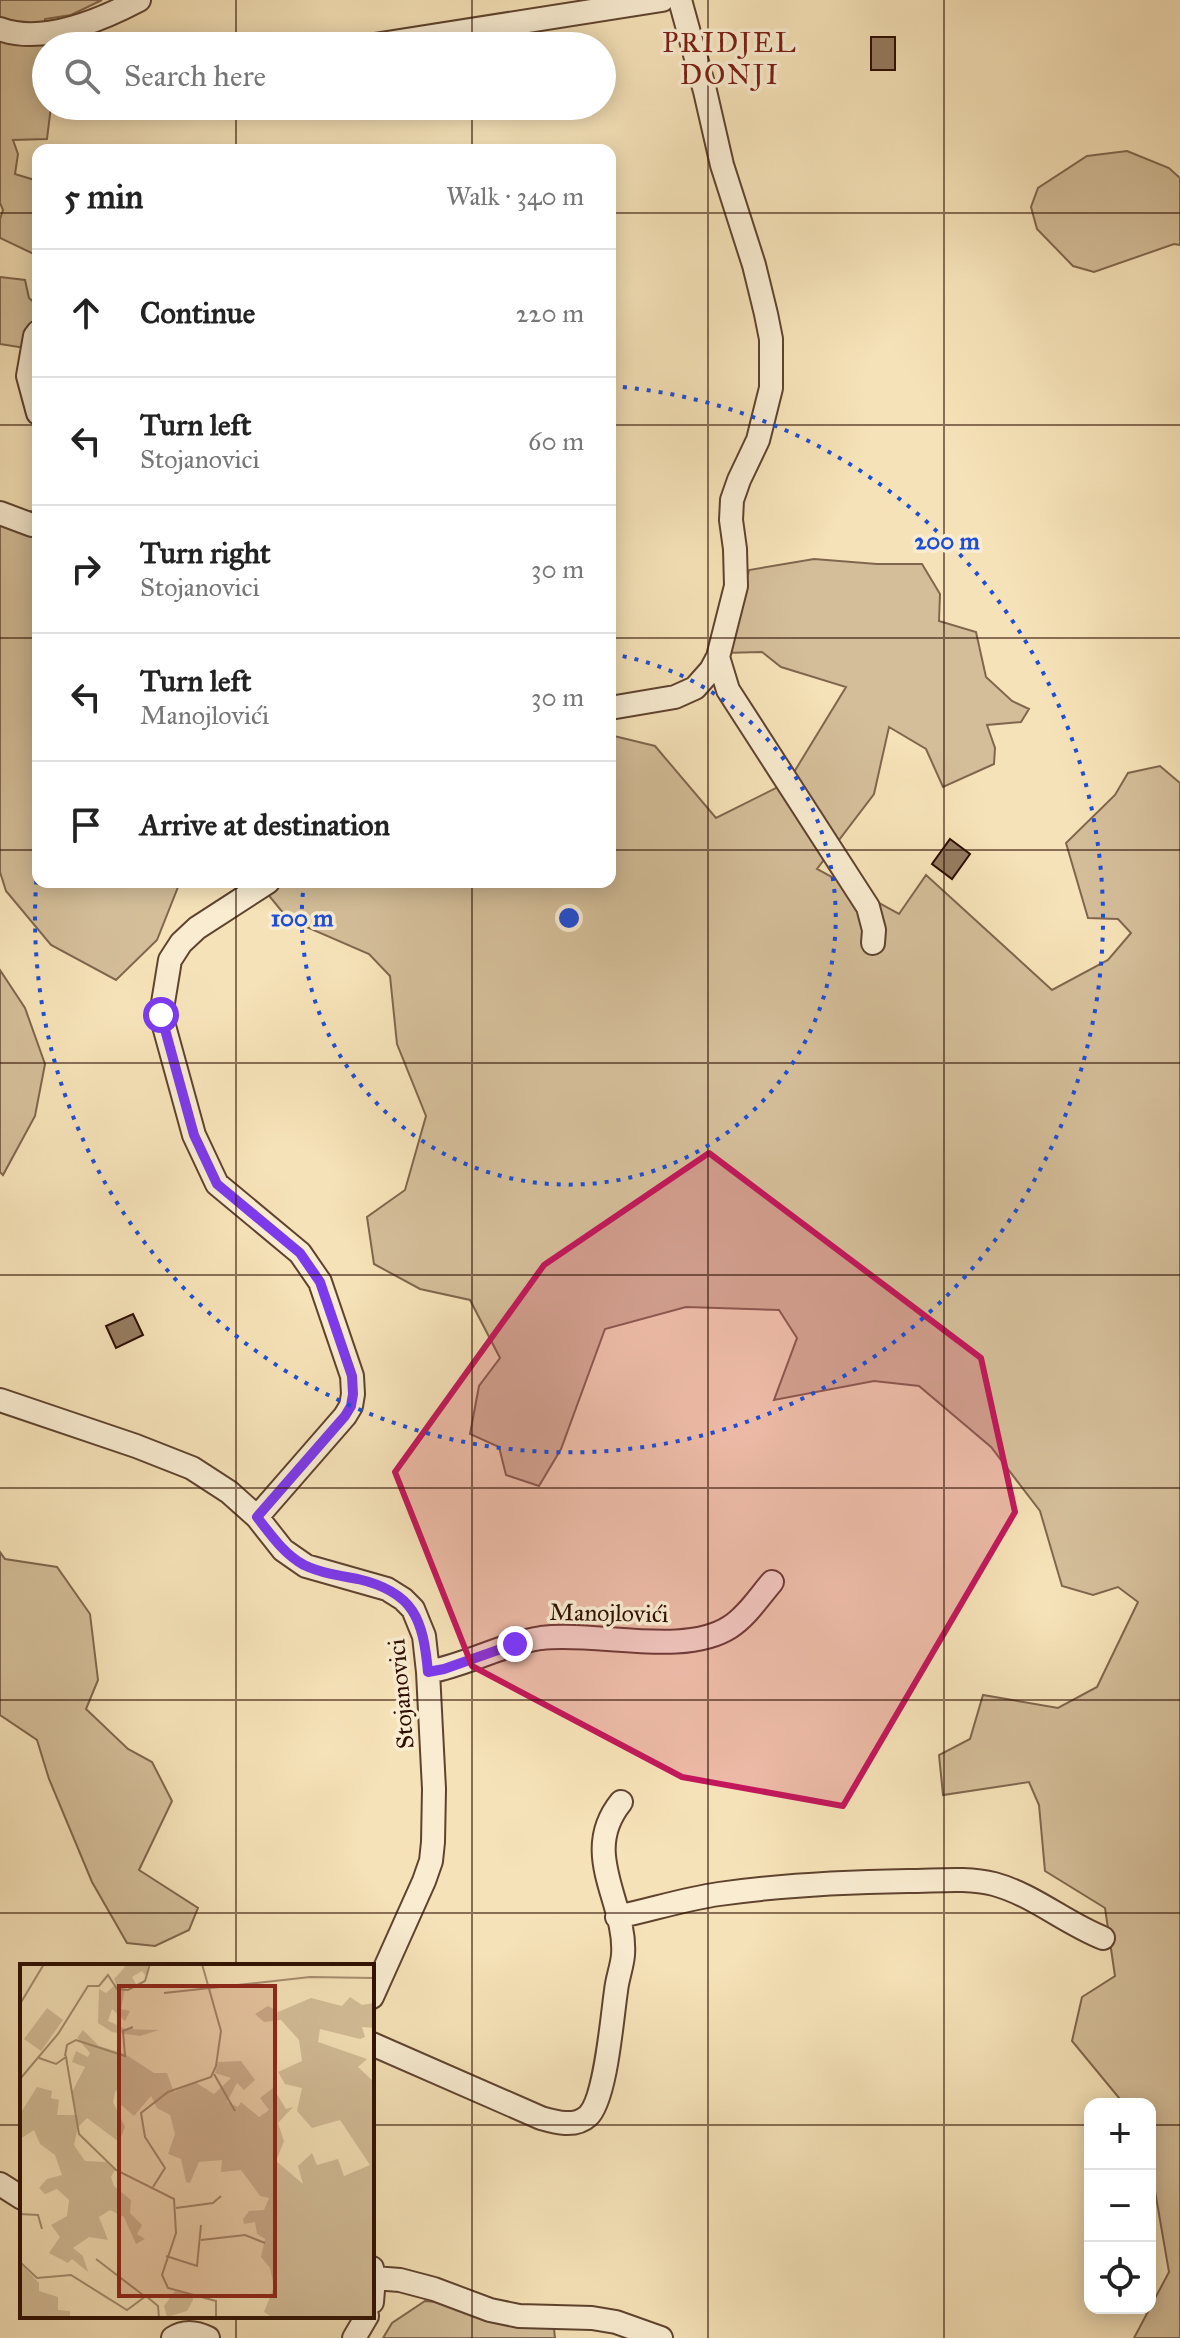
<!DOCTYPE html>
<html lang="en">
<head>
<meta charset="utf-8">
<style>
  body { margin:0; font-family:"IM FELL Great Primer",serif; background:#f6f6f6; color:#222 }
  .controls { position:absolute; right:24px; bottom:24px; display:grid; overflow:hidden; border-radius:16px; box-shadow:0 4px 20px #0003 }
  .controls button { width:72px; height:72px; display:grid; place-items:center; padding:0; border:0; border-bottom:2px solid #e0e0e0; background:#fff; color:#222; font:40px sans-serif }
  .stop { position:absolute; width:24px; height:24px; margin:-18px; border:6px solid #7c3aed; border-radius:50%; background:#fff }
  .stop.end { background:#7c3aed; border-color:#fff; box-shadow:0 2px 8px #0008 }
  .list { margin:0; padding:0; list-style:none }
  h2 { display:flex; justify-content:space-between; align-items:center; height:104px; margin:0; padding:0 32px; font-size:34px }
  h2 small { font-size:26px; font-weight:400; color:#767676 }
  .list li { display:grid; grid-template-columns:52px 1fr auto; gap:24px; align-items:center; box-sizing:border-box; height:128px; padding:0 32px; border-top:2px solid #e0e0e0 }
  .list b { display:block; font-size:30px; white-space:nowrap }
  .list p { margin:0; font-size:26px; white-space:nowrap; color:#767676 }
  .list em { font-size:26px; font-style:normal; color:#767676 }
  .icon { flex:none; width:44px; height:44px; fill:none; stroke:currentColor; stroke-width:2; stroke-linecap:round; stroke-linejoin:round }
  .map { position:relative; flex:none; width:1180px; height:2338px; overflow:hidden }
  .search { position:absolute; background:#fff; box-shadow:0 4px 20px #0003; left:32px; top:32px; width:584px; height:88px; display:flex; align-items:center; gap:20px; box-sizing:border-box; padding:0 28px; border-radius:44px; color:#767676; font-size:30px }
  .panel { position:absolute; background:#fff; box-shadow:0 4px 20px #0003; left:32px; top:144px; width:584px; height:744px; border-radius:16px }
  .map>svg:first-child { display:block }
  .green { fill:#d4be99; stroke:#80664d; stroke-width:2 }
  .building { fill:#967c60; stroke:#2d0e01; stroke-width:2 }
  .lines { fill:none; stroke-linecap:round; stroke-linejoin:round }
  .minor-casing { stroke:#5f432f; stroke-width:26 }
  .minor { stroke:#f9ecd1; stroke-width:22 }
  .route { stroke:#7c3aed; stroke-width:10 }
  .marked { fill:#c2185b; fill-opacity:0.2; stroke:#c2185b; stroke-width:6; stroke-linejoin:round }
  .grid { fill:none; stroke:#2d0e01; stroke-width:2; stroke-opacity:0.55 }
  .ring { fill:none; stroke:#1d4ed8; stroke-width:4; stroke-dasharray:4 8 }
  .labels { text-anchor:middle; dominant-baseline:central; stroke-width:7; stroke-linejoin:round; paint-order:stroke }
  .street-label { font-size:24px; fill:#2d0e01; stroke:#f9ecd1 }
  .quarter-label { font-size:28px; letter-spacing:2px; fill:#7a1f14; stroke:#f9ecd1 }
  .inset-road { fill:none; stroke:#a68d6f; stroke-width:2 }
  .view { fill:#8f2418; fill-opacity:0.15; stroke:#8f2418; stroke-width:4 }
  .inset-edge { fill:none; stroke:#2d0e01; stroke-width:4 }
  .centre { fill:#1d4ed8; stroke:#f9ecd1; stroke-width:4 }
  .ring-label { font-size:24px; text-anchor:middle; font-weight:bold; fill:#1d4ed8; stroke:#f9ecd1; stroke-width:7; stroke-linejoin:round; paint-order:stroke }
</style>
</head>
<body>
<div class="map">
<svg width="1180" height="2338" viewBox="0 0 1180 2338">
  <rect width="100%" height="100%" fill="#f6e2b8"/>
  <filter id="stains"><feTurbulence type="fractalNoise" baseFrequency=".0025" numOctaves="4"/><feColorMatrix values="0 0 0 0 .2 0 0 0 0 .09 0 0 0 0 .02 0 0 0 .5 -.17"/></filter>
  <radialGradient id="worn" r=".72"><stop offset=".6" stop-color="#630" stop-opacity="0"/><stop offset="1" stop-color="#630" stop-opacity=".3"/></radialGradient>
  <!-- green -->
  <path class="green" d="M0,0H102L71,15L45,19L49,46H46V106H51L47,139L13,140L18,154L15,174L38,181V256L0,238V219L3,210L0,203Z
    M1127,151L1169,168L1180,178V245L1174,244L1094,272L1073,266L1037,229L1031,207L1038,188L1087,156Z
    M0,277L25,280L29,298L38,306V350L0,344Z
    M38,510V882H180L157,940L116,980L51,945L6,891L0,872V517Z
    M814,559L877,564H922L940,594L939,621L976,632L986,677L1012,701L1029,709L1021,722L987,725L995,748L994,764L943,787L926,749L889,727L874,794L817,869L899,914L926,875L1052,990L1108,960L1131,933L1118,919L1088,918L1066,843L1115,795L1128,773L1160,766L1180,783V2338H1134L1169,2272L1150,2162V2104H1124L1072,2041L1082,1997L1115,1976L1105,1908L1045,1871L1039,1805L1029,1782L943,1795L939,1755L970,1739L983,1695L1058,1708L1097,1687L1138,1602L1118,1587L1093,1595L1062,1586L1040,1511L991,1447L919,1386L874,1381L774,1400L797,1338L779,1310L686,1307L605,1329L561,1449L539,1486L506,1475L499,1447L470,1434L479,1386L500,1358L470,1300L420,1289L374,1264L367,1217L405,1190L426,1116L397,1044L390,976L369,954L288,919L266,892L262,882H610V735L655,746L716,818L788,782L846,687L781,667L762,652L723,653L739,613L749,570Z
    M0,970L25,1008L45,1064L35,1116L3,1175L0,1172Z
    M0,1552L5,1559L57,1567L90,1614L98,1680L86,1709L128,1749L152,1762L172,1801L139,1870L198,1908L189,1930L155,1946L127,1943L92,1882L49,1779L37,1740L0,1715Z
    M425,2301C470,2304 513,2310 554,2329L555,2338H383L392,2323Z"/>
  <!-- building -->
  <path class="building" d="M871,37H895V70H871Z
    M950,839L970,854L952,879L932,864Z
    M133,1314L143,1335L116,1348L106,1326Z"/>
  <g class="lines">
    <!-- minor casing -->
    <g class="minor-casing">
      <path id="minor" d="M0,29C43,45 101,20 139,0
        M368,46L662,0
        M38,332L35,336L28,376L38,413
        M0,513L32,525H38
        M718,657L728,690L868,907L874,930L873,943
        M610,708L675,697L695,688L711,670L718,657L736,586L735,549L731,520L732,500L739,480L758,440L771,388V339L766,314L754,265L722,165L705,91L680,0
        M0,1400L136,1446L192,1468L229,1492L257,1517L283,1550L306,1566L387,1589L403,1599L413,1609L424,1636L428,1672L434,1789L433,1842L431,1861L424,1881L372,1997
        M257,1517L345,1416L351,1406L353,1394L352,1376L320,1282L300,1253L217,1184L194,1135L161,1015L170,960L181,943L197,928L268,882
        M428,1672C467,1665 502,1644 541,1638C596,1631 684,1657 730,1627C747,1616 759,1597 772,1582
        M617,1917C651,1910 684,1899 719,1894C782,1885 845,1882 908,1881C936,1881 967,1877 994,1884C1034,1895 1065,1923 1103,1938
        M372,2044L541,2118C555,2122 575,2128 588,2116C606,2099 612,2017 616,1991C617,1979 622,1967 623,1955C627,1902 579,1854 621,1802
        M0,2184L22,2198
        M372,2268L374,2278L372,2302
        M374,2278L400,2280L434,2289L490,2310L519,2316L592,2318L616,2322L661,2338
        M173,2338C185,2330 196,2332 208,2338
        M354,2338L367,2316"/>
    </g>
    <!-- minor -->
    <use href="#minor" class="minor"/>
  </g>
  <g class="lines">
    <!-- route -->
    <path class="route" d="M161,1015L194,1135L217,1184L300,1253L320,1282L352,1376L353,1394L351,1406L345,1416L257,1517C271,1535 284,1554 304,1565C321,1573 340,1576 358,1579C414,1592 423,1619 428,1672L444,1669L515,1644"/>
  </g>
  <!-- marked area -->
  <path class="marked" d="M709,1153L981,1358L1015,1512L843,1806L682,1777L472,1666L395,1472L544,1265Z"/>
  <!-- grid -->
  <path class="grid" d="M236,0V46M472,0V46M708,0V2338M944,0V2338M236,106V150M472,106V150M0,213H38M610,213H1180M0,425H38M610,425H1180M0,638H38M610,638H1180M0,850H38M610,850H1180M236,882V1966M472,882V2338M0,1063H1180M0,1275H1180M0,1488H1180M0,1700H1180M0,1913H1180M0,2125H22M372,2125H1090M1150,2125H1180M236,2316V2338"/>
  <!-- distance rings -->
  <g class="ring">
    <path d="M611 654A267 267 0 1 1 304 883"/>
    <path d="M611 386A534 534 0 1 1 38 862"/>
  </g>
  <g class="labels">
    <!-- street labels -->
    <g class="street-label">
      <text transform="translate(609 1613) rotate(1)">Manojlovići</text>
      <text transform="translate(401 1694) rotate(-95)">Stojanovici</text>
    </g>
    <!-- quarter labels -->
    <g class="quarter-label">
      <text x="730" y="42">PRIDJEL<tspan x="730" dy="32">DONJI</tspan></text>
    </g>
  </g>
  <!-- overview -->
  <g transform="translate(20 1964)">
    <rect width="354" height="354" fill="#f6e2b8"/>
    <path d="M99,0H130L127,13L122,7L112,13L116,20L105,25L101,45L110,47L105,57L92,45L88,57L106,65L139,66L120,72L92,68L78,59L79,25L86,29L96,20L94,15L105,3ZM330,33L342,41L354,39V64L342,63L345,73L340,75L300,65L298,78L347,95L338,103L354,118V354H253L244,348L254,323L250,304L241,293L245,275L237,270L235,258L224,260L223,255L229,247L244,246L249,234L240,232L221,206L201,208L202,196L179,198L170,219L166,218L161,195L148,190L155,170L150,151L137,144L131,132L114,152L100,140L96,125L93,138L105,163L99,178L67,154L58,163L54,181L65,197L86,198L95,206L91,213L94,222L111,236L110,249L122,261L117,270L125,275L116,280L104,253L90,246L79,253L88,276L69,273L53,284L63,292L68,308L52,295L48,299L29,289L40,273L31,261L47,252L49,236L37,225L25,230L19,224L27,215L42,211L35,191L20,180L14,166L0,175V150L17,123L32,127L31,134L39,136L37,151H57L52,128L65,103L52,98L56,87L68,93L70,89L57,74L63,66L79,82L105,90L134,109H147L154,128L175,118L194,130L211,114L195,109L198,98L221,97L235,116L224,126L217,119L207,138L218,143L221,138L239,153L249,146L240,134L253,124L266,145L273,143L258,159L264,177L256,197L283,220L278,202L292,189L297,201L318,195L324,212L350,201L320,156L292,164L277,147L282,124L265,120L258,108L282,97L279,76L261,56L244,58L235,50L248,42L258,48L291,34L322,42ZM27,44L43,56L21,87L4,75ZM0,299L19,319V327L38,333V346L50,347V354H0ZM155,327L172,331L173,336L167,347L147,353L144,342Z" fill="#d4be99"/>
    <path class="inset-road" d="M144,29L290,13L354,14M0,40L24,0M45,92L47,81L56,76L105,92L103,67L113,63M19,94L36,100L46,93L59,170L96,206L154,235L156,269L142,311L148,324L196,337V354M194,110L215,147M0,115L38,70L68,22H79L88,11L97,25L108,26L125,17L130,0M133,223L145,204L125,173L121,149L148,128L191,113L196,102L201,67L182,0M156,244L193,239L201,232M0,250L18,251L22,265M181,276L225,271L245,279M146,292L177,302L181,261M76,295L123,331M0,298L17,314L51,311L107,346L126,332L138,342L139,354"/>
    <path class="view" d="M99,22H255V332H99Z"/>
    <rect width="354" height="354" class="inset-edge"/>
  </g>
  <circle cx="569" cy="918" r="12" class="centre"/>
  <g class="ring-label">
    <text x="947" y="549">200 m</text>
    <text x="302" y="926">100 m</text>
  </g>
  <rect width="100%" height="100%" filter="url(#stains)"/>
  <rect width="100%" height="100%" fill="url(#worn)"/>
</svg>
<div class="controls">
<button>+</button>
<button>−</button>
<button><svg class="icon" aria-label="locate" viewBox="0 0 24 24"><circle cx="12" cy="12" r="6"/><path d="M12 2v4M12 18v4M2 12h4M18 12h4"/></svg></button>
</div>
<div class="stop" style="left:161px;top:1015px"></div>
<div class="stop end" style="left:515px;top:1644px"></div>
<div class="search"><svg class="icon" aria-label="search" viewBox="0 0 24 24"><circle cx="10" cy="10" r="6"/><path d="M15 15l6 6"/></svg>Search here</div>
<section class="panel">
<h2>5 min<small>Walk · 340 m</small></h2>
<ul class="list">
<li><svg class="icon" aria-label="ahead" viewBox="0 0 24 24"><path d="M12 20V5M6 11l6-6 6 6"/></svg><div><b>Continue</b></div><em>220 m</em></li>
<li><svg class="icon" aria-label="left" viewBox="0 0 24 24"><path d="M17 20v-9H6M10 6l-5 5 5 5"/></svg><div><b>Turn left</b><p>Stojanovici</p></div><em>60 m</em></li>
<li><svg class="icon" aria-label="right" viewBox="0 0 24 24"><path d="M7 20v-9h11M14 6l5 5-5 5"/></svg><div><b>Turn right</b><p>Stojanovici</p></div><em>30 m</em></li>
<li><svg class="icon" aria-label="left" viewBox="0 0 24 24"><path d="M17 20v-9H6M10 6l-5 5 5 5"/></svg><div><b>Turn left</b><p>Manojlovići</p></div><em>30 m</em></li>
<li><svg class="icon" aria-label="arrive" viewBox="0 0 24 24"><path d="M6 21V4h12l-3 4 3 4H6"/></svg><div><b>Arrive at destination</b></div></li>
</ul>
</section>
</div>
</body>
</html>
